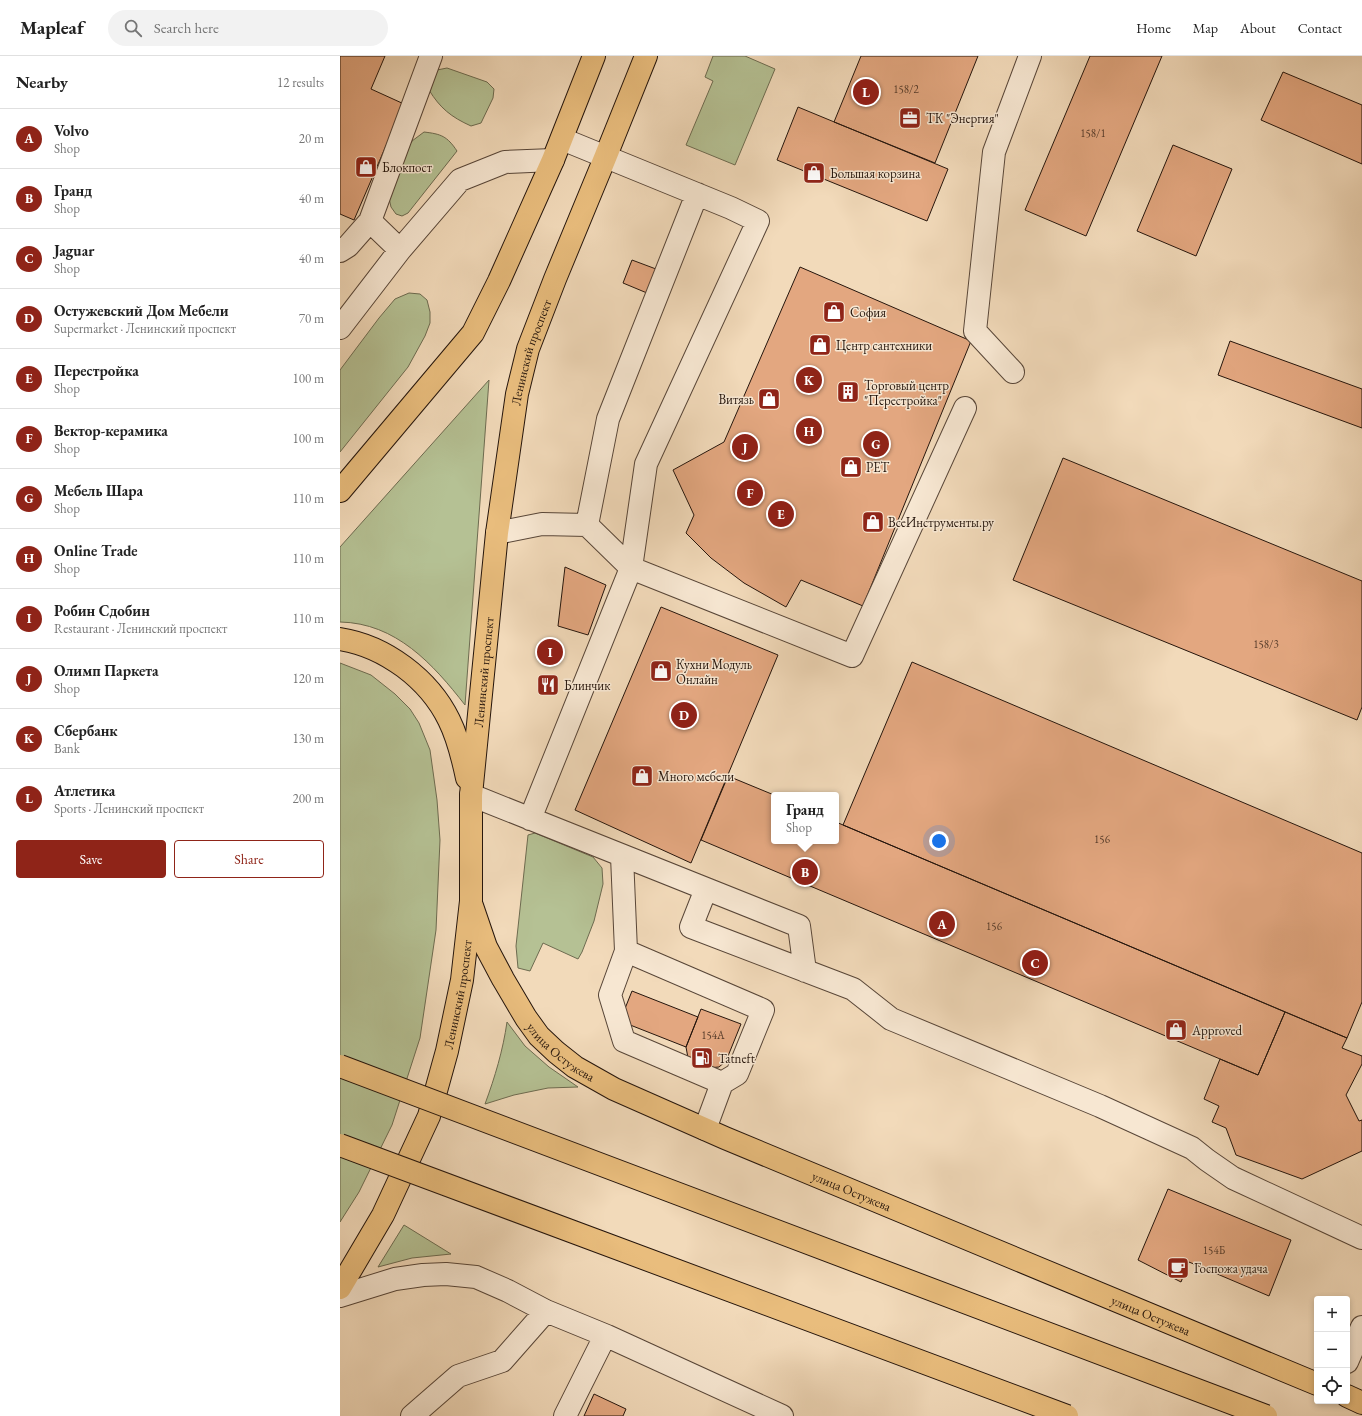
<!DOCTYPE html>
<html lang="en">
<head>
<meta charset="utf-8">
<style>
  body { margin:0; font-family:"EB Garamond",serif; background:#f2f2f2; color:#222 }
  .controls { position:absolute; right:12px; bottom:12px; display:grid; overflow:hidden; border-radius:4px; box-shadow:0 2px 6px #0003 }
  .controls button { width:36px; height:36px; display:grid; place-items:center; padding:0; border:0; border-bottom:1px solid #e0e0e0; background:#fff; color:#222; font:20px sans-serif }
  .you { position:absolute; left:599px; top:785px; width:14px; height:14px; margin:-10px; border:3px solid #fff; border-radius:50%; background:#1a73e8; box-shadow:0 0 0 6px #1a73e833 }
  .badge { display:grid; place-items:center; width:26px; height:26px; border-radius:50%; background:#8f2418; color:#fff; font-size:13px; font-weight:700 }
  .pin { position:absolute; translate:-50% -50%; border:2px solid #fff; box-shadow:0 1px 4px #0006 }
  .popup { position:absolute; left:431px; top:736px; width:68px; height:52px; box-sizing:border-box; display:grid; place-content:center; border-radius:4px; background:#fff; filter:drop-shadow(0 1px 3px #0005); font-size:13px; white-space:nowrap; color:#767676 }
  .popup b { font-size:15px; color:#222 }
  .popup::after { content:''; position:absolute; left:50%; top:100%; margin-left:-8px; border:8px solid transparent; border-top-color:#fff }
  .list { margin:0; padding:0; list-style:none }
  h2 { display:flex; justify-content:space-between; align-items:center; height:52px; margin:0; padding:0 16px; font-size:17px }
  h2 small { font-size:13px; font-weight:400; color:#767676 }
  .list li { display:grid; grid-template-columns:26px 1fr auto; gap:12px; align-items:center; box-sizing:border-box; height:60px; padding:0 16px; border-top:1px solid #e0e0e0 }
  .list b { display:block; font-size:15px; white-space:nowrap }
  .list p { margin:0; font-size:13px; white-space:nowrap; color:#767676 }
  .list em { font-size:13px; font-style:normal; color:#767676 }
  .actions { display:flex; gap:8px; padding:12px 16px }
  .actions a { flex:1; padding:9px 0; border:1px solid #8f2418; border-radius:4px; text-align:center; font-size:14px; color:#8f2418 }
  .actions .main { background:#8f2418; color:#fff }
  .icon { flex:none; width:22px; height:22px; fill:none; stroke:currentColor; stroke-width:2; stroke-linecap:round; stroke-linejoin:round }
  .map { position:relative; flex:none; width:1022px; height:1360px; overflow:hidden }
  header { display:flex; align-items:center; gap:24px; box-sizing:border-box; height:56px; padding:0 20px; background:#fff; border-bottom:1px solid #e0e0e0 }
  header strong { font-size:19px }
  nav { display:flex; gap:22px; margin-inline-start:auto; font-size:14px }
  .search { width:280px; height:36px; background:#f2f2f2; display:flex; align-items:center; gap:10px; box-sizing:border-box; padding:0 14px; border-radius:22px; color:#767676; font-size:15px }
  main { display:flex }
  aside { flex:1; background:#fff }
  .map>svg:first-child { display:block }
  .green { fill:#b5c194; stroke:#6d6b50 }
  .building { fill:#e3a780; stroke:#25150c }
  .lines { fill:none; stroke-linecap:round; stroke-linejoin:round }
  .minor-casing { stroke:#584638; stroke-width:24 }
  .major-casing { stroke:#25150c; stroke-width:24 }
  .minor { stroke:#f7e7d2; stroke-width:22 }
  .major { stroke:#e9bd7d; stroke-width:22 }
  .major-bridge-casing { stroke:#25150c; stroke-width:24; stroke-linecap:butt }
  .major-bridge { stroke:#e9bd7d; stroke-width:22 }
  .labels { text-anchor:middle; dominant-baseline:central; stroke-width:3; stroke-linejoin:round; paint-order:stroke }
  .number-label { font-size:11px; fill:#543a29 }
  .poi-label { font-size:13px; fill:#25150c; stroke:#f7e7d2; text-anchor:start }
  .street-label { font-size:13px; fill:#25150c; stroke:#f7e7d2 }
</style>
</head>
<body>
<header>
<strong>Mapleaf</strong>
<div class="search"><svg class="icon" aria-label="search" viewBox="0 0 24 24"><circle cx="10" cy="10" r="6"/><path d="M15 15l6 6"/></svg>Search here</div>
<nav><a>Home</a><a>Map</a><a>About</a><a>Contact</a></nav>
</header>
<main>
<aside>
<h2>Nearby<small>12 results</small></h2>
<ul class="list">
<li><span class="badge">A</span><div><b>Volvo</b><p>Shop</p></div><em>20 m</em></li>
<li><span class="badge">B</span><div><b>Гранд</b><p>Shop</p></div><em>40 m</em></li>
<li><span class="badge">C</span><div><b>Jaguar</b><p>Shop</p></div><em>40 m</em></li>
<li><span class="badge">D</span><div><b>Остужевский Дом Мебели</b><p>Supermarket · Ленинский проспект</p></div><em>70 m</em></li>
<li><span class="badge">E</span><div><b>Перестройка</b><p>Shop</p></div><em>100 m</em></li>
<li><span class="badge">F</span><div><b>Вектор-керамика</b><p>Shop</p></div><em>100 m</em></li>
<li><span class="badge">G</span><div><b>Мебель Шара</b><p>Shop</p></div><em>110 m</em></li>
<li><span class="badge">H</span><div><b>Online Trade</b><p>Shop</p></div><em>110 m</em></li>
<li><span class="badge">I</span><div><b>Робин Сдобин</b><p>Restaurant · Ленинский проспект</p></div><em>110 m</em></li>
<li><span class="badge">J</span><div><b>Олимп Паркета</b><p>Shop</p></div><em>120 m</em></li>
<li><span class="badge">K</span><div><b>Сбербанк</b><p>Bank</p></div><em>130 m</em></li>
<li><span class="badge">L</span><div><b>Атлетика</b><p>Sports · Ленинский проспект</p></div><em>200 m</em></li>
</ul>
<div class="actions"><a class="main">Save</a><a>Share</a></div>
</aside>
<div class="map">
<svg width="1022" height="1360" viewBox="0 0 1022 1360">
  <rect width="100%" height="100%" fill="#f2daba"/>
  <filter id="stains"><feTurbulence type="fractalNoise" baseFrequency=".005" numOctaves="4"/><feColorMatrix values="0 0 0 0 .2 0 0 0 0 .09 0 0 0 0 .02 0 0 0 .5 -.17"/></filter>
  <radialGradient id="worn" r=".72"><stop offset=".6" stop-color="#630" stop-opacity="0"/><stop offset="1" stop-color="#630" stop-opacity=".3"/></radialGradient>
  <!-- green -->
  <path class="green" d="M373,0H405L435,13L395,109L346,89L373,25L365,21Z
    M107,12L147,26L154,33L153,42L141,67L131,70C111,61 100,52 89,34L97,14Z
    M84,76C101,78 107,80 117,95L68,157L62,160L56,158L51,151L49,142L63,100L72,85Z
    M69,237L80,238L87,244L90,256V267L85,280L68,311L0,396V314L39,262L55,243Z
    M149,324L125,649C93,608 56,567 0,566V491Z
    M0,607L31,619L55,638L70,653L79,667L90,694L97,744L100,784L96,874L80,982L52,1069L19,1136L0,1166Z
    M195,777L253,801L262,812L263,828L254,865L242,896L238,903L203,887L190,915L178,912L176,890L188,779Z
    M167,966L185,990L209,1011L238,1031L208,1032L174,1039L145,1048C155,1021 163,994 167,966Z
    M64,1169L111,1198L72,1202L38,1211Z"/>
  <!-- building -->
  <path class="building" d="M0,0H45L31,33L64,48L14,164L0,158Z
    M521,0H638L595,107L494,66Z
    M750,0H822L746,180L685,154Z
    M943,16L1022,49V108L921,64Z
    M458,51L608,113L587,165L437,104Z
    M833,89L892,113L856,200L797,175Z
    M292,204L316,213L307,237L283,227Z
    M460,211L631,285L523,550L461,524L446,551L404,527L371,502L346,477L354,459L333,414L384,386Z
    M890,285L1022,333V372L878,319Z
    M723,402L1022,525V651L1017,664L673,524Z
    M225,511L266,529L248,579L218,570Z
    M321,551L438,599L351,807L235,754Z
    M572,606L1022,797V946L1007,982L503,769Z
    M388,720L434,739V785H496V766L945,956L918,1019L361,784Z
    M292,935L358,961L346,991L280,965Z
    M361,953L401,968L386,1005L379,1011L367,1012L348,1002L346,991Z
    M945,956L1007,982L1002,992L1022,1000V1008L1006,1039L1019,1065L1022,1064V1095L962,1123L896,1099L886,1072L872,1066L879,1050L864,1043L880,1003L918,1019Z
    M828,1133L951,1184L929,1240L849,1206L841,1226L798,1204Z
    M254,1338L286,1353L283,1360H244Z"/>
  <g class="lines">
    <!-- minor casing -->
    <g class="minor-casing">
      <path id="minor" d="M60,194L30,165L91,0
        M0,195L8,190L30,165
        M0,272L60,194L120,124L165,106L213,104
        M673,316L635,275L654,96L690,0
        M247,469L268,363L357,138
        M157,477L202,468L247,469L291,512L512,600L625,352
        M131,739L459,870L465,915
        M190,763L291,512L306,408L418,165L391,152L222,83
        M282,800L286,895L270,939L284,985L382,1027L365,1073
        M366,833L351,871L513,933L551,963L760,1050L852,1092L867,1104L893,1122L1022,1182
        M286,895L423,954L397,1018L382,1027
        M0,1240L55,1223L83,1219L106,1218L136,1221L168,1235L206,1255L267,1280L442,1360
        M1007,1306L1022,1271
        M72,1360L118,1320L162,1305L206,1255
        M225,1360L260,1290"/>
    </g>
    <!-- major casing -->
    <g class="major-casing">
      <g id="major">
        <path d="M0,435L133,277L159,225L213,104L254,0"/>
        <path d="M0,583C45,590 89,623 109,664C118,682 123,703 127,722"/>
        <path id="s1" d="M132,850L146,891L163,923L186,962L199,980L216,996L235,1011L274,1033L385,1082L977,1328"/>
        <path id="s2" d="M0,1232L43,1159L89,1060L107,995L122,924L131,845V739L157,477L177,338L188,293L215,223L265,102L306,0"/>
        <path d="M1007,1340L1022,1347"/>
      </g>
    </g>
    <!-- minor -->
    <use href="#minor" class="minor"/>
    <!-- major -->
    <use href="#major" class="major"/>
    <!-- major-bridge casing -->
    <g class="major-bridge-casing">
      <path id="major-bridge" d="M0,1010L926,1360
        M0,1089L727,1360"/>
    </g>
    <!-- major-bridge -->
    <use href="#major-bridge" class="major-bridge"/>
  </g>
  <!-- icons -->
  <defs>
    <g id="office-square" transform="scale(1.15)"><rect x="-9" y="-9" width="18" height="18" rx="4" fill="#8f2418" stroke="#f7e7d2"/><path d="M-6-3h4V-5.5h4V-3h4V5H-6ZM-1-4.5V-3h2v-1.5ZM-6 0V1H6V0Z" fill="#fff"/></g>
    <g id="shop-square" transform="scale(1.15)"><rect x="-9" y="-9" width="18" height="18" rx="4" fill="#8f2418" stroke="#f7e7d2"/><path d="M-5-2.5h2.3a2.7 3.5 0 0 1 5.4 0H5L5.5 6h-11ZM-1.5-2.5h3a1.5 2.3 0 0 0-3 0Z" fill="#fff"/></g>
    <g id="building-square" transform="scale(1.15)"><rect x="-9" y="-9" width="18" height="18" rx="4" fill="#8f2418" stroke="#f7e7d2"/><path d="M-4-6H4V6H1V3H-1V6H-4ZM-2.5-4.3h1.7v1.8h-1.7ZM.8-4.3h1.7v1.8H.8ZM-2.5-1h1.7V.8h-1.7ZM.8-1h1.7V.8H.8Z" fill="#fff"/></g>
    <g id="restaurant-square" transform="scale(1.15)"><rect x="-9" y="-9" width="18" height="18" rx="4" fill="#8f2418" stroke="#f7e7d2"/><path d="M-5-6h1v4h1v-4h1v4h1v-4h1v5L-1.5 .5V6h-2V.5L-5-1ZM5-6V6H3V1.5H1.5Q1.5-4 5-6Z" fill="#fff"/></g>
    <g id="fuel-square" transform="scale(1.15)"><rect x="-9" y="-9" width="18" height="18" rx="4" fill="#8f2418" stroke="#f7e7d2"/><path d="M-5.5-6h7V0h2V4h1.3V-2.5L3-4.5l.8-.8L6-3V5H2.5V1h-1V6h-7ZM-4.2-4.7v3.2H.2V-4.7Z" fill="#fff"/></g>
    <g id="cafe-square" transform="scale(1.15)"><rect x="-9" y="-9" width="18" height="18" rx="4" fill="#8f2418" stroke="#f7e7d2"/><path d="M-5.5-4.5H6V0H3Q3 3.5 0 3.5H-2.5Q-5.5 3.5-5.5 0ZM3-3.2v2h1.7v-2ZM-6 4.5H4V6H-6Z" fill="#fff"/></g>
  </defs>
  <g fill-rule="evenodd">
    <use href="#office-square" x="570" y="62"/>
    <use href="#shop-square" x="26" y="111"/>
    <use href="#shop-square" x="474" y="117"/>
    <use href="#shop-square" x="494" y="256"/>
    <use href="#shop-square" x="480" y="289"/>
    <use href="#building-square" x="508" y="336"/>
    <use href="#shop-square" x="429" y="343"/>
    <use href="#shop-square" x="511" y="411"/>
    <use href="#shop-square" x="533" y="466"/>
    <use href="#shop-square" x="321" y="615"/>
    <use href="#restaurant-square" x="208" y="629"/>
    <use href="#shop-square" x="302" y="720"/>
    <use href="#shop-square" x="836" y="974"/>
    <use href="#fuel-square" x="362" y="1002"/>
    <use href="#cafe-square" x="838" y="1212"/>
  </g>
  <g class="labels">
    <!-- number labels -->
    <g class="number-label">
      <text x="566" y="33">158/2</text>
      <text x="753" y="77">158/1</text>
      <text x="926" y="588">158/3</text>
      <text x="762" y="783">156</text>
      <text x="654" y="870">156</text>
      <text x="373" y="979">154А</text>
      <text x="874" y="1194">154Б</text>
    </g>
    <!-- poi labels -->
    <g class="poi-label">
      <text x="586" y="62">ТК "Энергия"</text>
      <text x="42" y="111">Блокпост</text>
      <text x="490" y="117">Большая корзина</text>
      <text x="510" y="256">София</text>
      <text x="496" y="289">Центр сантехники</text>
      <text x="524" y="329">Торговый центр<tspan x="524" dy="15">"Перестройка"</tspan></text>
      <text x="414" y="343" text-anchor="end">Витязь</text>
      <text x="526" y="411">РЕТ</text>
      <text x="548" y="466">ВсеИнструменты.ру</text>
      <text x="336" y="608">Кухни Модуль<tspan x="336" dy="15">Онлайн</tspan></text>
      <text x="224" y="629">Блинчик</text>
      <text x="318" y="720">Много мебели</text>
      <text x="852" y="974">Approved</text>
      <text x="378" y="1002">Tatneft</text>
      <text x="854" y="1212">Госпожа удача</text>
    </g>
    <!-- street labels -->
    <g class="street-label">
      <text stroke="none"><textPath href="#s2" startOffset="967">Ленинский проспект</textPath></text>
      <text stroke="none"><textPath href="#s2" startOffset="643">Ленинский проспект</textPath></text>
      <text stroke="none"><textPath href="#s2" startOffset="319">Ленинский проспект</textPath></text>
      <text stroke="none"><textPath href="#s1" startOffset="174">улица Остужева</textPath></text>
      <text stroke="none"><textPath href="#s1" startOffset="498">улица Остужева</textPath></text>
      <text stroke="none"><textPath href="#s1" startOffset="822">улица Остужева</textPath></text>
    </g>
  </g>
  <rect width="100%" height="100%" filter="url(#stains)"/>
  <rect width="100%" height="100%" fill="url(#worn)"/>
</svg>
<div class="controls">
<button>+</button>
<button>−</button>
<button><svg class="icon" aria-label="locate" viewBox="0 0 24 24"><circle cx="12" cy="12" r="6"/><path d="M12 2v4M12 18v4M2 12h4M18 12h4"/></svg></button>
</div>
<div class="you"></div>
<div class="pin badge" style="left:602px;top:868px">A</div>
<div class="pin badge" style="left:465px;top:816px">B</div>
<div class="popup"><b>Гранд</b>Shop</div>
<div class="pin badge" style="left:695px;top:907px">C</div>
<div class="pin badge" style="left:344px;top:659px">D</div>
<div class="pin badge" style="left:441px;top:458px">E</div>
<div class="pin badge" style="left:410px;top:437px">F</div>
<div class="pin badge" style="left:536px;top:388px">G</div>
<div class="pin badge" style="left:469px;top:375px">H</div>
<div class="pin badge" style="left:210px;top:596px">I</div>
<div class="pin badge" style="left:405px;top:391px">J</div>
<div class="pin badge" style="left:469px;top:324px">K</div>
<div class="pin badge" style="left:526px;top:36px">L</div>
</div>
</main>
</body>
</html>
